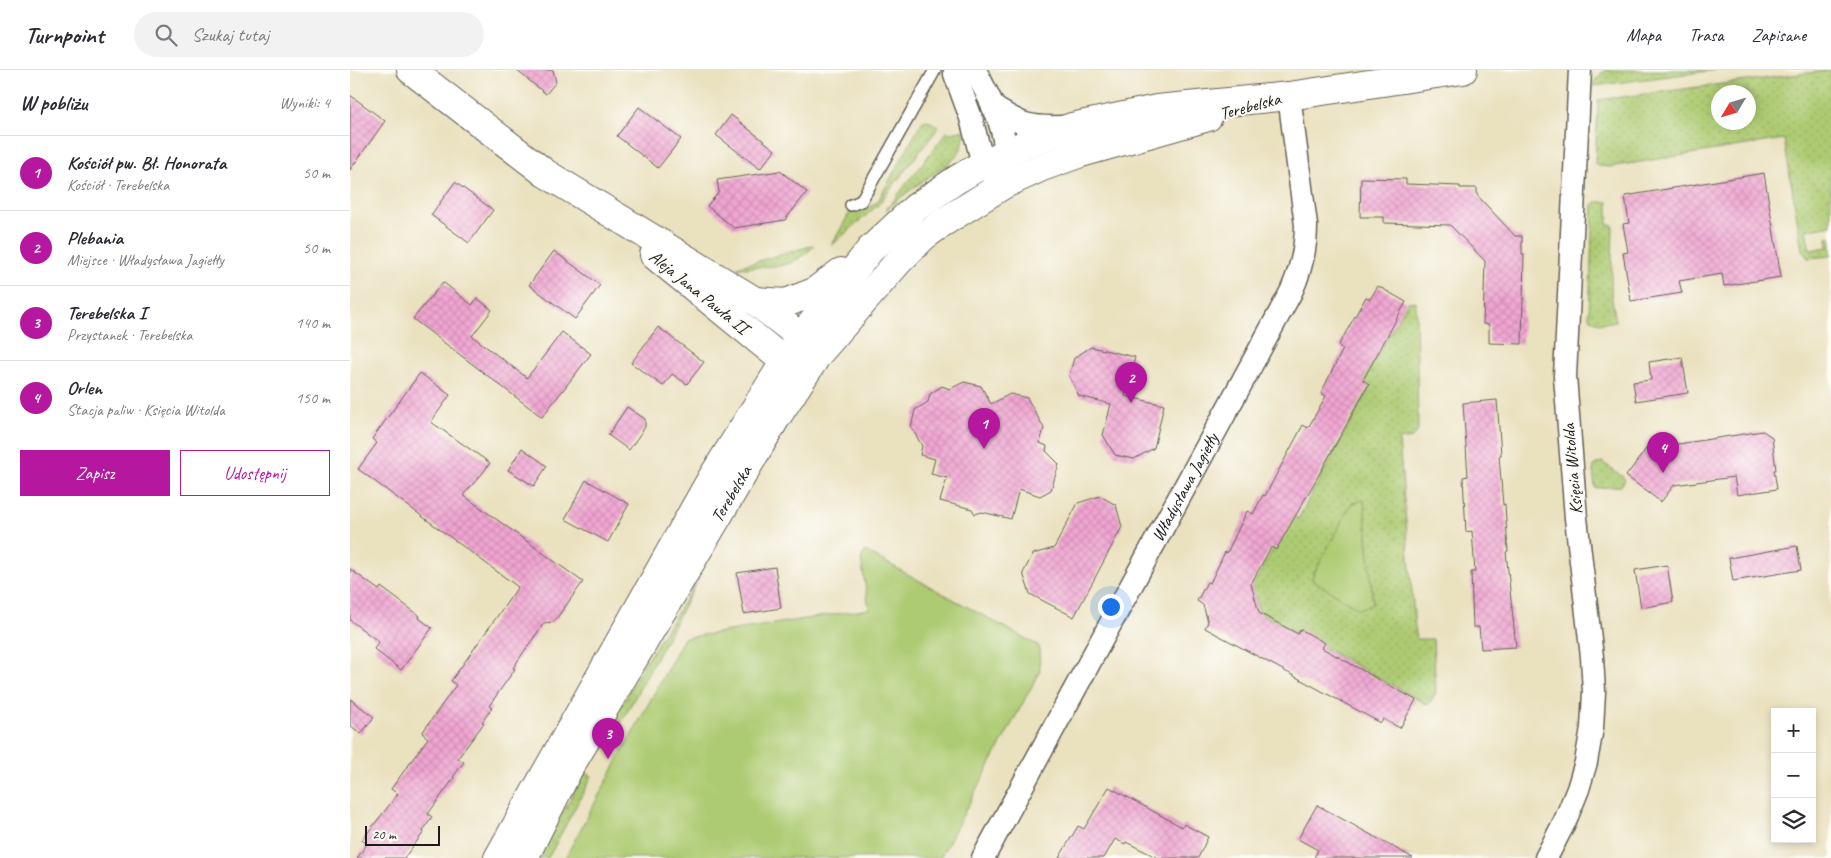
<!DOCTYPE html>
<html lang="pl">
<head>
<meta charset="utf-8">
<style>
  body { margin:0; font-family:Caveat,sans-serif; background:#f2f2f3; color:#2b2b33 }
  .controls { position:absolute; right:15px; bottom:15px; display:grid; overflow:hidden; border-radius:0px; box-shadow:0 2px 8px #0003 }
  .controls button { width:45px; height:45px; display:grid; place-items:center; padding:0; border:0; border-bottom:1px solid #e1e1e2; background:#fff; color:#2b2b33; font:25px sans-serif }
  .compass { position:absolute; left:1361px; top:15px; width:45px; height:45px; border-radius:50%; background:#fff; box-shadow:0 2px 8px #0003; rotate:232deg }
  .scale { position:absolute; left:15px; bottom:12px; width:75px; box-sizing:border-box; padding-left:5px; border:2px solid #1c1c1c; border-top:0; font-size:14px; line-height:18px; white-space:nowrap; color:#1c1c1c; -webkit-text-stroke:4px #fdfcf7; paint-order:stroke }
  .you { position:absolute; left:760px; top:536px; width:18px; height:18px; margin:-12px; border:4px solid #fff; border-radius:50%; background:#1a73e8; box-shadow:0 0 0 8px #1a73e833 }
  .badge { display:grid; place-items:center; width:32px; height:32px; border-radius:50%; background:#b5179e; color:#fff; font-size:16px; font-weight:700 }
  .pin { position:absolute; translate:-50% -41px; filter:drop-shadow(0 1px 2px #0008) }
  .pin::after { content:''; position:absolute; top:26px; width:18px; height:15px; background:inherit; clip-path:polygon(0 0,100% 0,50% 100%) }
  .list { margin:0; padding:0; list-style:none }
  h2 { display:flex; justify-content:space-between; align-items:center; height:65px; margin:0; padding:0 20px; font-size:21px }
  h2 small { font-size:16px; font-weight:400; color:#7c7c81 }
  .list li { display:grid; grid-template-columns:32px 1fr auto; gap:15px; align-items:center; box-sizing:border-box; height:75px; padding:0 20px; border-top:1px solid #e1e1e2 }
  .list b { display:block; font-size:19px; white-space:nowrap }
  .list p { margin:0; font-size:16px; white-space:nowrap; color:#7c7c81 }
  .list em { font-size:16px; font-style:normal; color:#7c7c81 }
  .actions { display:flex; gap:10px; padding:15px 20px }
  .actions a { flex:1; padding:11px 0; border:1px solid #b5179e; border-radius:0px; text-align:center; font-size:18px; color:#b5179e }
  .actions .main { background:#b5179e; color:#fff }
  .icon { flex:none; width:28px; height:28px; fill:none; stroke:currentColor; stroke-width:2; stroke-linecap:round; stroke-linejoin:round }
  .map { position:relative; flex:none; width:1481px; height:788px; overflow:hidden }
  header { display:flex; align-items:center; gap:30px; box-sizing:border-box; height:70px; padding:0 25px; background:#fff; border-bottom:1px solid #e1e1e2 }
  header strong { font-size:24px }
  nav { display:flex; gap:28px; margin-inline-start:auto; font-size:18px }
  .search { width:350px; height:45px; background:#f2f2f3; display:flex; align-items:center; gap:12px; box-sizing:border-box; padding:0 18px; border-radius:28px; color:#7c7c81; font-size:19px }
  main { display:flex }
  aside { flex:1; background:#fff }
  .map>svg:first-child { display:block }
  .grass { fill:url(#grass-dots); stroke:#647447; fill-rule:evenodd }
  .park { fill:#adcb72; stroke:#647447 }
  .building { fill:url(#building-cross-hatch) }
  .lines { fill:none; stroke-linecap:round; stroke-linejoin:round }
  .lane-casing { stroke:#646155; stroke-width:14 }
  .street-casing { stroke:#646155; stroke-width:25 }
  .secondary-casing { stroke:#646155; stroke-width:30 }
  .lane { stroke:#fff; stroke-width:11 }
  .street { stroke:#fff; stroke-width:22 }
  .secondary { stroke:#fff; stroke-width:28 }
  .labels { text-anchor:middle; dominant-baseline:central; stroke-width:4; stroke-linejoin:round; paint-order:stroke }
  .street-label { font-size:18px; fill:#1c1c1c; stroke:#fdfcf7 }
</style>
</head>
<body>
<header>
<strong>Turnpoint</strong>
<div class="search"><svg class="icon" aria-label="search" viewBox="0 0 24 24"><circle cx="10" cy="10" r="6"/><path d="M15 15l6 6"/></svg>Szukaj tutaj</div>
<nav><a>Mapa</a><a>Trasa</a><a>Zapisane</a></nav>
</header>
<main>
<aside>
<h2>W pobliżu<small>Wyniki: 4</small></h2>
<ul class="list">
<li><span class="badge">1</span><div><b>Kościół pw. Bł. Honorata</b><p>Kościół · Terebelska</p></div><em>50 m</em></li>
<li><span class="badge">2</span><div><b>Plebania</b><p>Miejsce · Władysława Jagiełły</p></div><em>50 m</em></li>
<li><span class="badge">3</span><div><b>Terebelska I</b><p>Przystanek · Terebelska</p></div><em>140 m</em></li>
<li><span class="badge">4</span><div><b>Orlen</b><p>Stacja paliw · Księcia Witolda</p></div><em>150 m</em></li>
</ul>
<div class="actions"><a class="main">Zapisz</a><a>Udostępnij</a></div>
</aside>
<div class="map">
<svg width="1481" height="788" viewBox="0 0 1481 788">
  <defs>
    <pattern id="grass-dots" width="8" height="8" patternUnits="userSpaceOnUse" patternTransform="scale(1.25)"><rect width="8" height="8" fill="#adcb72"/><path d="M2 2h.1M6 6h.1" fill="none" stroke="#94ae62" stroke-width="1.8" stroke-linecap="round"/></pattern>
    <pattern id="building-cross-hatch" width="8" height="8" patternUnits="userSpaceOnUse" patternTransform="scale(1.25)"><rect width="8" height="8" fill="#f0a5d1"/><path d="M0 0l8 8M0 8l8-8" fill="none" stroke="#cd8db3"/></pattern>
  </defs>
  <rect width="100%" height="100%" fill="#fdfcf7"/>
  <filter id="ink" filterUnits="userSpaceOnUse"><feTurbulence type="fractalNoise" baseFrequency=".02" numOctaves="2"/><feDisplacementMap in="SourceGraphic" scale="10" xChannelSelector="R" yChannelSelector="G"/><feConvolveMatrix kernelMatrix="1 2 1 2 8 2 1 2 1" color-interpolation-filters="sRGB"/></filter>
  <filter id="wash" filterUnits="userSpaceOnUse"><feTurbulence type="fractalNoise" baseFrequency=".0096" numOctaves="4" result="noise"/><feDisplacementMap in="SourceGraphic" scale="20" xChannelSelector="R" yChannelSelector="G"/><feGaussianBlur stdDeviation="1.12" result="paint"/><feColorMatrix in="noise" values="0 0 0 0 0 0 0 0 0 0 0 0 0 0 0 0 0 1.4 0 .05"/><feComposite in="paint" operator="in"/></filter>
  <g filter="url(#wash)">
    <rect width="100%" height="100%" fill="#eae1bf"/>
    <!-- grass -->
    <path class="grass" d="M1255,0H1366L1243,16L1245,10Z
      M1481,0V155L1456,160L1460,180L1478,177L1477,168L1481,167V186L1458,188L1452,180L1434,69L1259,97L1249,96L1245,94L1248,30ZM1368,22H1398V52H1368Z
      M577,50L589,57L528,135L481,176L500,142L518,138L528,131L572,52Z
      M614,60C616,91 590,97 570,113C558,121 547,131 536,140L597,62L602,63Z
      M1246,132H1258V155H1263L1261,224L1266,251C1256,253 1245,256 1239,246L1243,135Z
      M464,175C461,180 457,182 452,186C436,198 426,196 407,197C400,197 394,199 387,197Z
      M1066,231L1068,361L1062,368L1049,370L1066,569H1083L1086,623L1078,635L910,543L902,517L942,444L948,449L1020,316L1013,309L1058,232Z
      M1252,392L1273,407L1275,410L1271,416L1245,418L1243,401L1244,395Z
      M349,508L270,655L263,652L291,599Z
      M235,702L242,706L198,788H188Z"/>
    <!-- park -->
    <path class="park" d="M1014,430L1023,534L1009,539L961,509L1001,434Z
      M515,481L689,576L690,601L590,788H215L334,568L519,539L511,489Z"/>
    <g id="blocks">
      <!-- building -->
      <path class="building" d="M166,0H203L206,12L196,24Z
        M0,25L35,51L0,100Z
        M289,37L331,69L308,98L267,66Z
        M381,45L425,80L410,99L366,65Z
        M430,101L457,122L435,150L384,158L357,136L369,122L367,110Z
        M1414,103L1431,207L1374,216L1372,204L1329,211L1332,223L1281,231L1273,183L1278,182L1273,154L1279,153L1275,126Z
        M1011,108L1056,109V114L1110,116V118H1127V125L1165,166H1172V184H1174L1172,274L1139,273V255L1133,254L1135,191L1100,155L1034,153V147H1010Z
        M105,112L143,140L119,173L81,145Z
        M204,181L250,215L225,249L179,215Z
        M93,212L122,235L127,228L142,240L122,266L177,308L212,262L241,284L192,347L63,249Z
        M1028,216L1056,232L1013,310L1019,314L971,401L926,480L921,477L901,514L909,543L948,564L950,559L975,573L972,578L1066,630L1050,658L1033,649L1031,653L855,558L858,552L853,535L847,531L857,512L860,513L875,482L877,483L897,441L903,444L913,425L915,426L953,355L958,358L976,326L971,323L993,279L988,276L1016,227L1020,229Z
        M308,257L354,292L337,314L322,304L313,316L281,293Z
        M741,277L785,287L775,326L814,335L804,378L784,389L765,385L753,365L761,334L729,326L719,306L724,288Z
        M1332,287L1338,323L1286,331L1283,312L1301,310L1299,292Z
        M70,303L100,325L81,352L140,393L132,404L113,425L233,512L204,552L194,553L173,583L163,598L165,599L139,636L142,638L132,652L134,653L108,688L114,692L103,707L104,708L78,744L82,747L73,761L74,762L54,788H7L17,774L12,770L48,724L41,719L78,668L72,663L106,615L101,611L168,517L8,399L27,373L22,369Z
        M614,312L631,316L641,334L660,324L677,328L694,358L690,373L697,376L696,381L709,394L701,420L690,426L669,419L661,449L632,442L625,444L622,439L590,431L597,408L581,404L585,389L570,385L572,376L561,357L565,340L578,332L580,324L592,316L600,319Z
        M1147,330L1151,385L1149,386L1153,435L1155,434L1158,481L1156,482L1166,577L1131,579L1129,557H1123L1121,502H1125L1122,461L1116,462L1113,407L1118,406L1113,333Z
        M277,337L295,349V357L279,380L258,365Z
        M1413,361L1422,367L1426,400H1424L1427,419L1387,425L1384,407L1324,415L1311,432L1276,406L1304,368L1315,376Z
        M172,378L197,396L184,416L158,400Z
        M236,410L279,434L258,472L215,449Z
        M750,426L766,435L772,457L724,547L680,524L673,503L683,484L704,478L728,433Z
        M1447,476L1451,500L1383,511L1379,488Z
        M1317,495L1323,532L1291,538L1285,500Z
        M425,497L431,538L394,544L387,503Z
        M0,499L29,520L31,517L70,546L69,548L82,558L51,600L24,579L29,572L0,550Z
        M0,629L24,647L11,664L0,655Z
        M759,717L832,757L834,754L858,767L848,788H808L776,772L775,774L765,769L754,788H709L728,756L734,759Z
        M967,735L1063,788H964L968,780L948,769Z"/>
    </g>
  </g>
  <g filter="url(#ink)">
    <use href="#blocks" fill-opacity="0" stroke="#646155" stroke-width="1"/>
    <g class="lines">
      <!-- lane casing -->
      <g class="lane-casing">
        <path id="lane" d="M501,135L511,131L585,0"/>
      </g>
      <!-- street casing -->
      <g class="street-casing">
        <g id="street">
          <path d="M605,0V4L621,48L633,94L644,105"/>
          <path d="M625,0C642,34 659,59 655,99"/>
          <path d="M643,37C672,55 678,58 711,57"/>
          <path id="s1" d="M633,788L941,222C951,200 956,180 956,155L939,26"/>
          <path d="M1196,788L1215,751L1228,719L1236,692L1242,658L1244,622L1242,587L1226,448L1215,306L1230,0"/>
        </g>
      </g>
      <!-- secondary casing -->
      <g class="secondary-casing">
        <g id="secondary">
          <path d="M61,0L195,103L405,231L451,267L463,279"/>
          <path d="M304,185L449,303"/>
          <path d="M405,231L436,233L464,222L491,202"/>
          <path d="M148,788L360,411L435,291L451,267L520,180L565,138L606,110L633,94L682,71L722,57L807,39L939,26L1113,0"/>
          <path id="s2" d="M174,788L218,700L426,348L468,284L548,192L573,167L592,153L653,115L692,97L731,83L858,47"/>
        </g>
      </g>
      <!-- lane -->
      <use href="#lane" class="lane"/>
      <!-- street -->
      <use href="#street" class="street"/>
      <!-- secondary -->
      <use href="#secondary" class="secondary"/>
    </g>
  </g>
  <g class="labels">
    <!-- street labels -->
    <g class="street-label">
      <text transform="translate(900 36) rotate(-15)">Terebelska</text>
      <text transform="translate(349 222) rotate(39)">Aleja Jana Pawła II</text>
      <text transform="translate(1222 399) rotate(-95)">Księcia Witolda</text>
      <text stroke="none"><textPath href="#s1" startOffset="422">Władysława Jagiełły</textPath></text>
      <text stroke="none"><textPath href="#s2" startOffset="419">Terebelska</textPath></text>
    </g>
  </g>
</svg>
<div class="controls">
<button>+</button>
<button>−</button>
<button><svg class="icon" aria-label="layers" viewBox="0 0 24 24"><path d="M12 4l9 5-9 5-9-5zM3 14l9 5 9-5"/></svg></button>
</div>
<svg class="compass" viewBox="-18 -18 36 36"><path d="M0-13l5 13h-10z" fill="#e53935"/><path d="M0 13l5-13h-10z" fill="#7c7c81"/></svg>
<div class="scale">20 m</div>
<div class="you"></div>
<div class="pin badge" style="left:634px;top:379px">1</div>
<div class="pin badge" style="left:781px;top:333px">2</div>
<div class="pin badge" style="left:258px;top:689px">3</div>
<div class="pin badge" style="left:1313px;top:403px">4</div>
</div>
</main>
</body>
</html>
